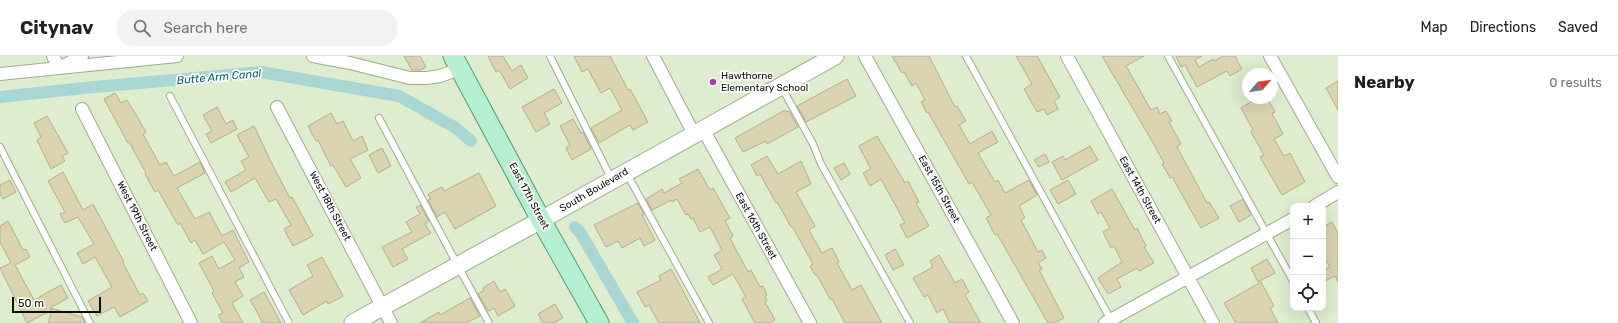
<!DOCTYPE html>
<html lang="en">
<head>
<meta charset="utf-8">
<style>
  body { margin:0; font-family:Rubik,sans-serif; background:#f2f2f2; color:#202124 }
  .controls { position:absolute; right:12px; bottom:12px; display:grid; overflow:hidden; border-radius:8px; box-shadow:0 4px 16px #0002 }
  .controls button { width:36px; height:36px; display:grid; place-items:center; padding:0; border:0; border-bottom:1px solid #e0e0e0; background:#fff; color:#202124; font:20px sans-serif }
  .compass { position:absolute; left:1242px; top:12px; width:36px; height:36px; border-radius:50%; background:#fff; box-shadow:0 4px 16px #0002; rotate:61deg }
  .scale { position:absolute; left:12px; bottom:10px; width:89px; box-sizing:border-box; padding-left:4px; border:2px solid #0a0f05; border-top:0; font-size:11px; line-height:14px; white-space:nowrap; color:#0a0f05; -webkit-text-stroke:3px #fff; paint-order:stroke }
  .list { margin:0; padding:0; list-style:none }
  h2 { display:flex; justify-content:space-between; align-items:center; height:52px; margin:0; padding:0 16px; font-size:17px }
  h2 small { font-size:13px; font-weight:400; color:#757577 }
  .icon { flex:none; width:22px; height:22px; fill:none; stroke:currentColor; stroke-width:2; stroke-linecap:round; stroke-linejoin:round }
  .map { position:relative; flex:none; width:1338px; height:267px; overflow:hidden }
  header { display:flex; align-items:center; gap:24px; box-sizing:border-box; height:56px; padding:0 20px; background:#fff; border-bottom:1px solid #e0e0e0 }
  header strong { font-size:19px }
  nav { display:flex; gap:22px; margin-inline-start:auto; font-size:14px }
  .search { width:280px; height:36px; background:#f2f2f2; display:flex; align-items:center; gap:10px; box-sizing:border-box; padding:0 14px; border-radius:16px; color:#757577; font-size:15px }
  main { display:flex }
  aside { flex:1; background:#fff }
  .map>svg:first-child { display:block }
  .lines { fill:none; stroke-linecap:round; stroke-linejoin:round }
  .canal { stroke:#a8d6d3; stroke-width:12 }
  .building { fill:#dad2b1; stroke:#b4ad8c }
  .lane-casing { stroke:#9dab8d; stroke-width:8 }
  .street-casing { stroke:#9dab8d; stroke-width:14 }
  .secondary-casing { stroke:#9dab8d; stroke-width:19 }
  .primary-casing { stroke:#579a74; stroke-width:21 }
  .lane { stroke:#fff; stroke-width:6 }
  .street { stroke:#fff; stroke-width:12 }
  .secondary { stroke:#fff; stroke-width:17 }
  .primary { stroke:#b3efd0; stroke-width:19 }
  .poi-dot { fill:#a63da0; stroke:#fff; stroke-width:1.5 }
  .labels { text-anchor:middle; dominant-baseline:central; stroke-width:3.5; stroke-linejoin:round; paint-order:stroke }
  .poi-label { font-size:10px; fill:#0a0f05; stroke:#fff; text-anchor:start }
  .street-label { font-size:10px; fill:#0a0f05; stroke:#fff }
  .water-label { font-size:11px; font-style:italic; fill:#026461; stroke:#fff }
</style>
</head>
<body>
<header>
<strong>Citynav</strong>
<div class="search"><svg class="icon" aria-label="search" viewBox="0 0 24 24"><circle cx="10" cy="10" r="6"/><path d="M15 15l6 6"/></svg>Search here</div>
<nav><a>Map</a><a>Directions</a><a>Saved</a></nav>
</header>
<main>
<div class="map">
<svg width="1338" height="267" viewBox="0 0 1338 267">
  <rect width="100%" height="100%" fill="#deedce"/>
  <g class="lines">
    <!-- canal -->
    <path class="canal" d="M0,41L84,32L261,16L399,40L456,72L471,85
      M575,171L580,176L633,267"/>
  </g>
  <!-- building -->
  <path class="building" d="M404,0H420L426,11L421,14H412Z
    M488,0H503L512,15L521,9L528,22L510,33L499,14L496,16Z
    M574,0H610L628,34L630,33L648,66L633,74L630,69L599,87L591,72L622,54L610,32L601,37L588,13L582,16Z
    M892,0H929L955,51L957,50L966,65L959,69L970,88L992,75L998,86L978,97L995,126L998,124L1005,137L1029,124L1037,139L1019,150L1025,162L1021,164L1038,196L1042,194L1046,202L1038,207L1042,213L1039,214L1064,262L1054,267H1048L1012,204L997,178L995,179L986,162L991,159L972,126L969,128L928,56L927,57L921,46L925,44L916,27L912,30L904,16L902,17Z
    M1016,0H1037L1060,41L1054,45L1058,53L1047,59L1044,53L1037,56L1024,33L1032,28Z
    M1102,0H1144L1126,10L1151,54L1157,51L1160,58L1166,55L1172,65L1169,66L1181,88L1177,91L1207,147L1209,146L1219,162L1201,172L1172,121L1170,122L1162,108L1164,107L1152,85Z
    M1176,0H1202L1195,4L1199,11L1213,3L1214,5L1223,0H1235L1242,13L1230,20L1227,15L1197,31L1185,9L1181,11Z
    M847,23L856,40L806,66L797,50Z
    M1338,25V54L1326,32Z
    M554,33L562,47L544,57L550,68L536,76L522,51Z
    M115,37L121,47L127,44L135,57L146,76L143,78L160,109L166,106L174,120L200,106L205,117L177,132L195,163L209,156L222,180L233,174L249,206L239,212L244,221L235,226L243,240L232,247L243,267H223L218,259L223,257L212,237L214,235L199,207L212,200L219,213L235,204L224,186L203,198L195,184L191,187L180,167L178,169L158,134L155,136L145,118L146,117L129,86L128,87L104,43Z
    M1249,42H1267L1275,56L1272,57L1283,78L1274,83L1284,100L1290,97L1305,126L1282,139L1260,101L1264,99L1251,76L1253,74L1241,52L1251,46Z
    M217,51L226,68L233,64L237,73L211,87L206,78L212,75L203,59Z
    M785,54L786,56L789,55L798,71L767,88L766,85L743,96L735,82Z
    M331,57L337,68L343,65L353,85L362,80L368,94L350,103L361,122L346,131L333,109L331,110L318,84L316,85L308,70Z
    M47,60L68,97L62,100L65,105L51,113L37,84L41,81L34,67Z
    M573,63L581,77L583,76L591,93L572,104L566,92L570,89L560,70Z
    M254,70L274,112L290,142L292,141L301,157L313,180L293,190L284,173L291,169L276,143L269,146L255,122L231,136L225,126L246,114L241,105L249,101L237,79Z
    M877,80L905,127L908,125L919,146L916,147L929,170L907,182L900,169L905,167L881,123L870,130L863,117L871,113L859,90Z
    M1090,90L1098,104L1062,124L1052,106L1063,100L1065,104Z
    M382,92L391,110L378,117L369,99Z
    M1045,98L1049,106L1039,111L1034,104Z
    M767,100L778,118L801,105L811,128L796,136L815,170L809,174L822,197L832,192L839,206L837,207L852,234L861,229L882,267H845L832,243H830L817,219H815L810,210L813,208L792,170L791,171L777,146L776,147L760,118L757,120L751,109Z
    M844,107L850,118L841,124L834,112Z
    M698,113L710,134L713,132L730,162L725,165L733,180L730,182L748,216L751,214L760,231L763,230L767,239L765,240L767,245L765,246L775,264L770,267H755L742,243L746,241L733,218L713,229L708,221L722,213L714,199L722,194L710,171L700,176L693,162L691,163L688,158L686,159L677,143L672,146L671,144L652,154L646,143L662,133L664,137L682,127L679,123Z
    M63,116L83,154L93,148L124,206L123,207L140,239L143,237L148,245L120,261L114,251L97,260L88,245L112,231L95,201L83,208L77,197L94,188L78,161L65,167L60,158L65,156L48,125Z
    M479,117L496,150L455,173L445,156L437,161L428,144L431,143L428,138L442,131L444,135Z
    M10,124L16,136L3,143L0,138V129Z
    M1068,124L1076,138L1058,148L1050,134Z
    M1112,133L1135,174L1137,172L1146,190L1144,191L1154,207L1139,215L1137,212L1117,223L1121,231L1108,238L1098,222L1122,206L1114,190L1111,192L1103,176L1110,172L1101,156L1098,158L1091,145Z
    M1243,143L1251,159L1239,166L1230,150Z
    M638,147L644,158L642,159L655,184L644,190L640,182L622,192L618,185L606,191L594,169Z
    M420,149L429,165L425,168L431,177L402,193L408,203L393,211L382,191L412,176L406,166L420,158L416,151Z
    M8,165L23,194L26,193L30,201L15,209L34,244L61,229L68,242L50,252L82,261L85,267H48L52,254L27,267L0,212L11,207L0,186V170Z
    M1332,166L1338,177V226L1335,220L1323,226V215L1330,211L1323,199V171Z
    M895,193L904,209L893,214L885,199Z
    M939,199L955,227L962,223L969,236L965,239L981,267H950L943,253L937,257L928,239L924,241L913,222L933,211L930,205Z
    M322,201L343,240L328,248L327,245L303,259L289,234L313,220L307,209Z
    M1267,203L1275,217L1258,226L1251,212Z
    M671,213L679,227L700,267H659L649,249L645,251L637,236L661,224L659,220Z
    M494,225L500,236L505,233L515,250L498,260L494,252L488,255L478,238L484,234L483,232Z
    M1261,226L1274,250L1270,252L1278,267H1236L1224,247Z
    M264,236L281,267H263L250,244Z
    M470,242L480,260L466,267H420L439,256L440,259Z
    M555,248L563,262L554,267H543L538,258Z"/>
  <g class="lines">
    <!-- lane casing -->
    <g class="lane-casing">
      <path id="lane" d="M550,0L612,124
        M966,0L1112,266
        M1168,0L1293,225
        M782,32L813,88L821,108L910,267
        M170,40L289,267
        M379,62L458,210L489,267
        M0,91L90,267
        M627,118L709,267
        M1308,252L1316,267"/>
    </g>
    <!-- street casing -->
    <g class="street-casing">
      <path id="street" d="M53,0L59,12L82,0
        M313,0L350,7L410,22H427L440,20L460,13
        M653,0L694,78
        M865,0L1013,267
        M1067,0L1213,267
        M1270,0L1338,121
        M0,18L177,0
        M277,51L391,267
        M82,53L191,267
        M703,73L810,267
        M1315,150L1338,136
        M1105,267L1293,163"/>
    </g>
    <!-- secondary casing -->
    <g class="secondary-casing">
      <path id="secondary" d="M353,267L541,164L835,0"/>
    </g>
    <!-- primary casing -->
    <g class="primary-casing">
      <path id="primary" d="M453,0L541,164L599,267"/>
    </g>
    <!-- lane -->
    <use href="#lane" class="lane"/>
    <!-- street -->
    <use href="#street" class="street"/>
    <!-- secondary -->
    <use href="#secondary" class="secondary"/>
    <!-- primary -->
    <use href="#primary" class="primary"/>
  </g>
  <!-- markers -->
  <circle class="poi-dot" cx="713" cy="26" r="4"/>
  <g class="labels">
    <!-- poi labels -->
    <g class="poi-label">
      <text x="721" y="20">Hawthorne<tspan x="721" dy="12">Elementary School</tspan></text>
    </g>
    <!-- street labels -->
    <g class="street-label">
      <text transform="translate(939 133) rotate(61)">East 15th Street</text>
      <text transform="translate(594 134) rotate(-30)">South Boulevard</text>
      <text transform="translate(1140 134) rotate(61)">East 14th Street</text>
      <text transform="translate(529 140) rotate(62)">East 17th Street</text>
      <text transform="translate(330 150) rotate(62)">West 18th Street</text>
      <text transform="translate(137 160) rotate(63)">West 19th Street</text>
      <text transform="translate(756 170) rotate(61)">East 16th Street</text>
    </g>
    <!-- water labels -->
    <g class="water-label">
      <text transform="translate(219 21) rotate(-5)">Butte Arm Canal</text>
    </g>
  </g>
</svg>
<div class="controls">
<button>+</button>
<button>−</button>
<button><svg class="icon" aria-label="locate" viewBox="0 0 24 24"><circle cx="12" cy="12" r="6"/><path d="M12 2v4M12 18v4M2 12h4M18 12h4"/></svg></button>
</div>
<svg class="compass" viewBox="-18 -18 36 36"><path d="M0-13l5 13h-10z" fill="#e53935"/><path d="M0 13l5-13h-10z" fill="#757577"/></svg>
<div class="scale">50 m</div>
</div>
<aside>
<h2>Nearby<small>0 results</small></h2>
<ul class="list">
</ul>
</aside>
</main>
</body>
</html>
